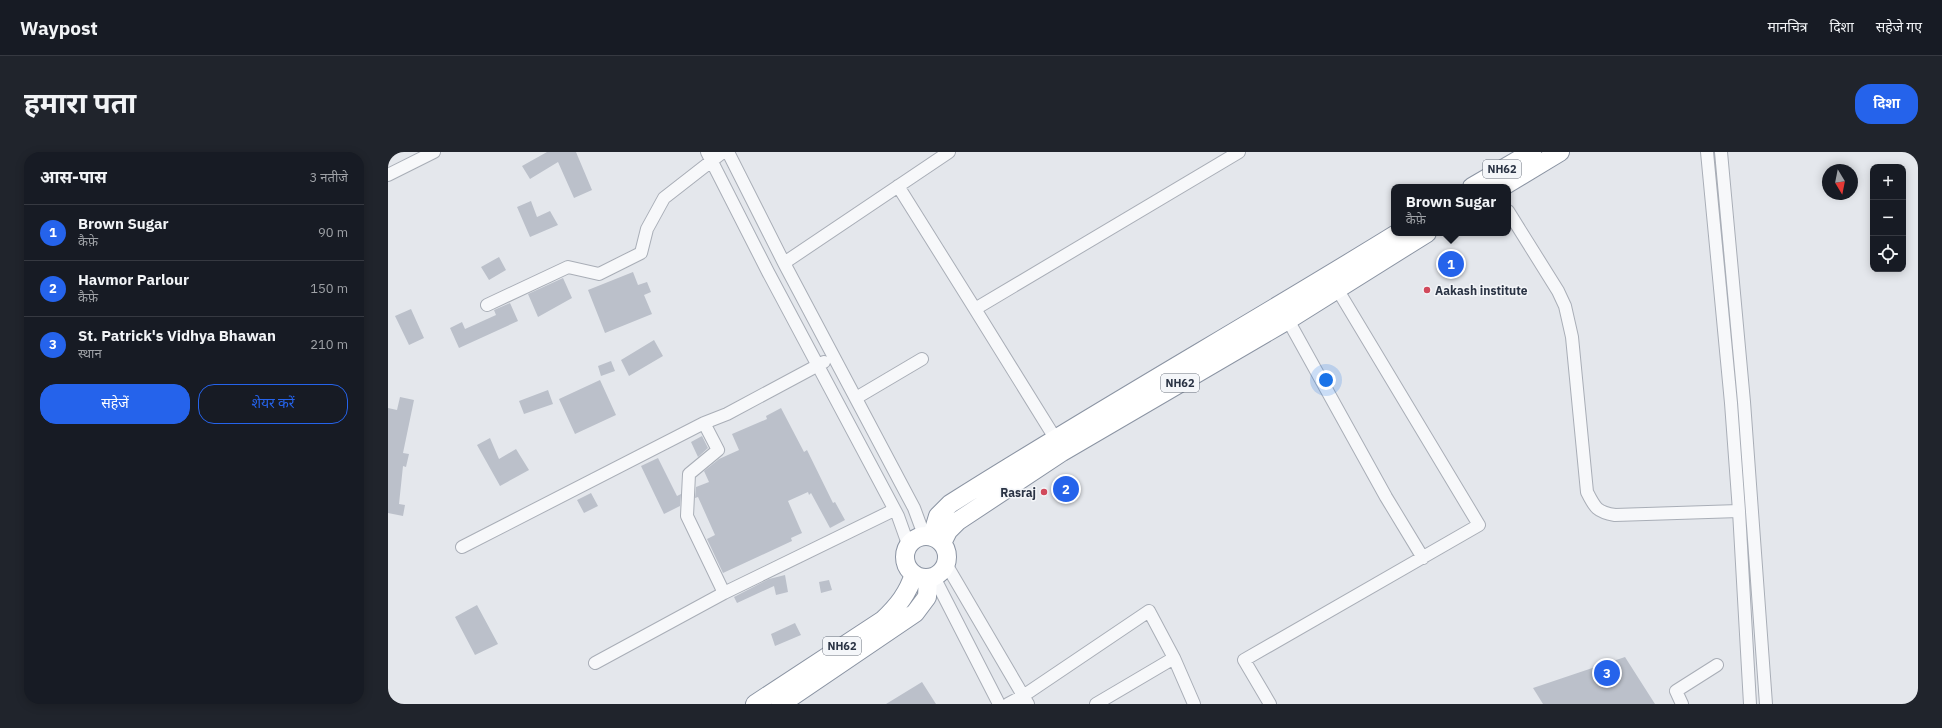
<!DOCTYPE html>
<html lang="hi">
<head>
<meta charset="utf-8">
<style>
  body { margin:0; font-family:"IBM Plex Sans","Noto Sans Devanagari",sans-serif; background:#20242c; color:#f1f3f6 }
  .controls { position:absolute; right:12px; top:12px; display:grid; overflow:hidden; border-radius:8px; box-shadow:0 2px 10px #0003 }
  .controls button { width:36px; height:36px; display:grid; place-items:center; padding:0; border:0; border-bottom:1px solid #363941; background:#171b24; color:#f1f3f6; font:20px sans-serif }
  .compass { position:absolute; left:1434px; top:12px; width:36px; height:36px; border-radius:50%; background:#171b24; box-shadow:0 2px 10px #0003; rotate:170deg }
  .you { position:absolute; left:938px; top:228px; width:14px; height:14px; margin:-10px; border:3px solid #fff; border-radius:50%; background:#1a73e8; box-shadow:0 0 0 6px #1a73e833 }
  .badge { display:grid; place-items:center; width:26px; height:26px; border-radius:50%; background:#2563eb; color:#fff; font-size:13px; font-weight:700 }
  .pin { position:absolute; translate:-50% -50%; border:2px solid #fff; box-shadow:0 1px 4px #0006 }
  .popup { position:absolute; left:1003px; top:32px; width:120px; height:52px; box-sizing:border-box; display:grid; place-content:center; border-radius:8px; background:#171b24; filter:drop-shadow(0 1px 3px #0005); font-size:13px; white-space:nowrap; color:#9ea1a6 }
  .popup b { font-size:15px; color:#f1f3f6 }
  .popup::after { content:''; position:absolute; left:50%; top:100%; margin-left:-8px; border:8px solid transparent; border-top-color:#171b24 }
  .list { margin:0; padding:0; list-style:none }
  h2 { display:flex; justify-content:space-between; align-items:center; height:52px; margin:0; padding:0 16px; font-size:17px }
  h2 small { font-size:13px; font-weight:400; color:#9ea1a6 }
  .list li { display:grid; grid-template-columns:26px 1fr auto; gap:12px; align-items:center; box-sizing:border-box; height:56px; padding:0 16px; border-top:1px solid #363941 }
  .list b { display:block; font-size:15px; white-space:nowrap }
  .list p { margin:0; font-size:13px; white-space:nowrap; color:#9ea1a6 }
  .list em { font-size:13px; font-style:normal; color:#9ea1a6 }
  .actions { display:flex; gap:8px; padding:12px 16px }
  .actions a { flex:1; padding:9px 0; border:1px solid #2563eb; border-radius:16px; text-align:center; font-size:14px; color:#2563eb }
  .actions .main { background:#2563eb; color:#fff }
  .icon { flex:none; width:22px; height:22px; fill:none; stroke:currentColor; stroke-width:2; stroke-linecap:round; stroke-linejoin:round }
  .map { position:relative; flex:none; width:1530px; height:552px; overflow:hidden; border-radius:16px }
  header { display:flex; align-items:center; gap:24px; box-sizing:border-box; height:56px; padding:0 20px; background:#171b24; border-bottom:1px solid #363941 }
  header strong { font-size:19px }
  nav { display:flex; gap:22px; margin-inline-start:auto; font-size:14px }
  .intro { display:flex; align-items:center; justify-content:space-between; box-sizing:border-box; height:96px; padding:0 24px }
  h1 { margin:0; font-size:28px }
  .button { padding:10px 18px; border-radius:16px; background:#2563eb; color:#fff; font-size:14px; font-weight:700 }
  main { display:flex; gap:24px; padding:0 24px }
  aside { flex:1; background:#171b24; border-radius:16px; box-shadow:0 2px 10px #0003 }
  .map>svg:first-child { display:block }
  .building { fill:#bbc0ca }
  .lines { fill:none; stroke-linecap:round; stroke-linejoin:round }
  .minor-casing { stroke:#a9aeb7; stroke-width:14 }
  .highway-casing { stroke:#8b94a3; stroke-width:20 }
  .minor { stroke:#f7f8fa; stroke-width:12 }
  .highway { stroke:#fff; stroke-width:18 }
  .poi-dot { fill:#d1495b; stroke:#f4f6f9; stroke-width:1.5 }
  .labels { text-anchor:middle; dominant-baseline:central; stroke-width:3; stroke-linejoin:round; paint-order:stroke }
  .shield { fill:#f4f6f9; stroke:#676e7b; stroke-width:1 }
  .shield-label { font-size:11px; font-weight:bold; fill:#2b3445 }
  .poi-label { font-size:12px; font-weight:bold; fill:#2b3445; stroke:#f4f6f9; text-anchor:start }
</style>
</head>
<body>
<header>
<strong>Waypost</strong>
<nav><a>मानचित्र</a><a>दिशा</a><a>सहेजे गए</a></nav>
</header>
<div class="intro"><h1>हमारा पता</h1><a class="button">दिशा</a></div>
<main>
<aside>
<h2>आस-पास<small>3 नतीजे</small></h2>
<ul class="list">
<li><span class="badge">1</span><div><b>Brown Sugar</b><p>कैफ़े</p></div><em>90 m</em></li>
<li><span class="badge">2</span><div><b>Havmor Parlour</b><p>कैफ़े</p></div><em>150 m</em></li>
<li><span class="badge">3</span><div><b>St. Patrick's Vidhya Bhawan</b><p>स्थान</p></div><em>210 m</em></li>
</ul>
<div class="actions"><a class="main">सहेजें</a><a>शेयर करें</a></div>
</aside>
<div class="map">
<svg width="1530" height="552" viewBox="0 0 1530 552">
  <rect width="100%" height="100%" fill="#e4e7ec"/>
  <!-- building -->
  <path class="building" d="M159,0H188L204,38L186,46L170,10L142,27L134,14Z
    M143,49L149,65L162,59L170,73L142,85L129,55Z
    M111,105L118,118L101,128L93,115Z
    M245,120L250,133L259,130L263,140L256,143L264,162L217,181L200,138Z
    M175,126L184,146L150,165L140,142Z
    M122,151L130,169L71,196L62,176L74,170L77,177L108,163L106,158Z
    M23,157L36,186L21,193L7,164Z
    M266,188L275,204L241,224L233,208Z
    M223,209L227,219L213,224L210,214Z
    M212,228L228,263L187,282L171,247Z
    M160,238L165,252L136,262L131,249Z
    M12,245L26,248L15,301L21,302L18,315L15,314L11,352L17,353L15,364L0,361V256L9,258Z
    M393,256L416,300L419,298L445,351L447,350L457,368L442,376L423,341L421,343L420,340L400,349L414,381L403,386L404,389L335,421L319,387L327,383L310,345L307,346L308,335L321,330L316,319L331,307L351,298L344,282L379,267L378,264Z
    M314,284L320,296L310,305L303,290Z
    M102,286L111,307L128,297L141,318L112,334L89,293Z
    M270,306L289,344L293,342L292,354L276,362L253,314Z
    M203,341L210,354L196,361L189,348Z
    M397,423L400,440L388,443L386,434L349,451L346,445L381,427Z
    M441,428L444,438L433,441L431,430Z
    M89,453L110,492L87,503L67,465Z
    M407,471L413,483L387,494L383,482Z
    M1237,505L1267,552H1155L1145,536Z
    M534,530L548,552H498Z"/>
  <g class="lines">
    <!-- minor casing -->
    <g class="minor-casing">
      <path id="minor" d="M319,0L380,120L510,364L520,392
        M340,0L396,111L526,356L536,383
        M1319,0L1343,251L1351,359L1362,552
        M1333,0L1356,250L1378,552
        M0,23L46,0
        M510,34L587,157
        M1120,59L1170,139L1177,154L1184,185L1199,340C1207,356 1209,360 1227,363L1351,359
        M396,111L561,0
        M99,153L180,115L211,122L253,101L259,77L276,46L335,0
        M900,168L998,345L1035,406
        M468,246L534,207
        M316,271L330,298L301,322L299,364L336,441
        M667,286L587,157L851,0
        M74,395L316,271L339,262L436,210
        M558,412L640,552
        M546,425L611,552
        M207,511L336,441L506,358
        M620,552L635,544L761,459L786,506L806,552
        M708,552L786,506
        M882,552L856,508L1091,373L945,130
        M1294,552L1288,539L1329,513"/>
    </g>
    <!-- highway casing -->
    <g class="highway-casing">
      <path id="highway" d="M1084,35L1144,0
        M1114,35L1172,0
        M517 405a21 21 0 1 1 42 0a21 21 0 1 1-42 0Z
        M544,384L550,364L562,352C709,259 861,173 1010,81
        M554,391L560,379L570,369L674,300L900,168L1039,81
        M367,552L495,468C510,454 520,441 526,422
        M393,552L527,461L539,445L540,426"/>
    </g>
    <!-- minor -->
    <use href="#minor" class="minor"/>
    <!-- highway -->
    <use href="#highway" class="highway"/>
  </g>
  <!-- markers -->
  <g class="poi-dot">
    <circle cx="1039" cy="138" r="4"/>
    <circle cx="656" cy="340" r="4"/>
  </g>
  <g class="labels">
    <!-- shield labels -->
    <g class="shield">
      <rect x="1095" y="8" width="38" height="18" rx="3"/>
      <rect x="773" y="222" width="38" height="18" rx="3"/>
      <rect x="435" y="485" width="38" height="18" rx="3"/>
    </g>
    <g class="shield-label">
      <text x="1114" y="17">NH62</text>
      <text x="792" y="231">NH62</text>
      <text x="454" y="494">NH62</text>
    </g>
    <!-- poi labels -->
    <g class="poi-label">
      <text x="1047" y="138">Aakash institute</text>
      <text x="648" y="340" text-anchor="end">Rasraj</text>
    </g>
  </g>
</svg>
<div class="controls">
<button>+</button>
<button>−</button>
<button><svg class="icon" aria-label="locate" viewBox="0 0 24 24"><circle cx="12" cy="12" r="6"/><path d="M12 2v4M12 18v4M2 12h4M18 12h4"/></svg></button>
</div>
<svg class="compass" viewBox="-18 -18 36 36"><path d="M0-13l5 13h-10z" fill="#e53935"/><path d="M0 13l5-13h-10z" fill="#9ea1a6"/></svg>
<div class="you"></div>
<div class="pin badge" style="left:1063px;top:112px">1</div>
<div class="popup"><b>Brown Sugar</b>कैफ़े</div>
<div class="pin badge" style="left:678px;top:337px">2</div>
<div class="pin badge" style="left:1219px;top:521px">3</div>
</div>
</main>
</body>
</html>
